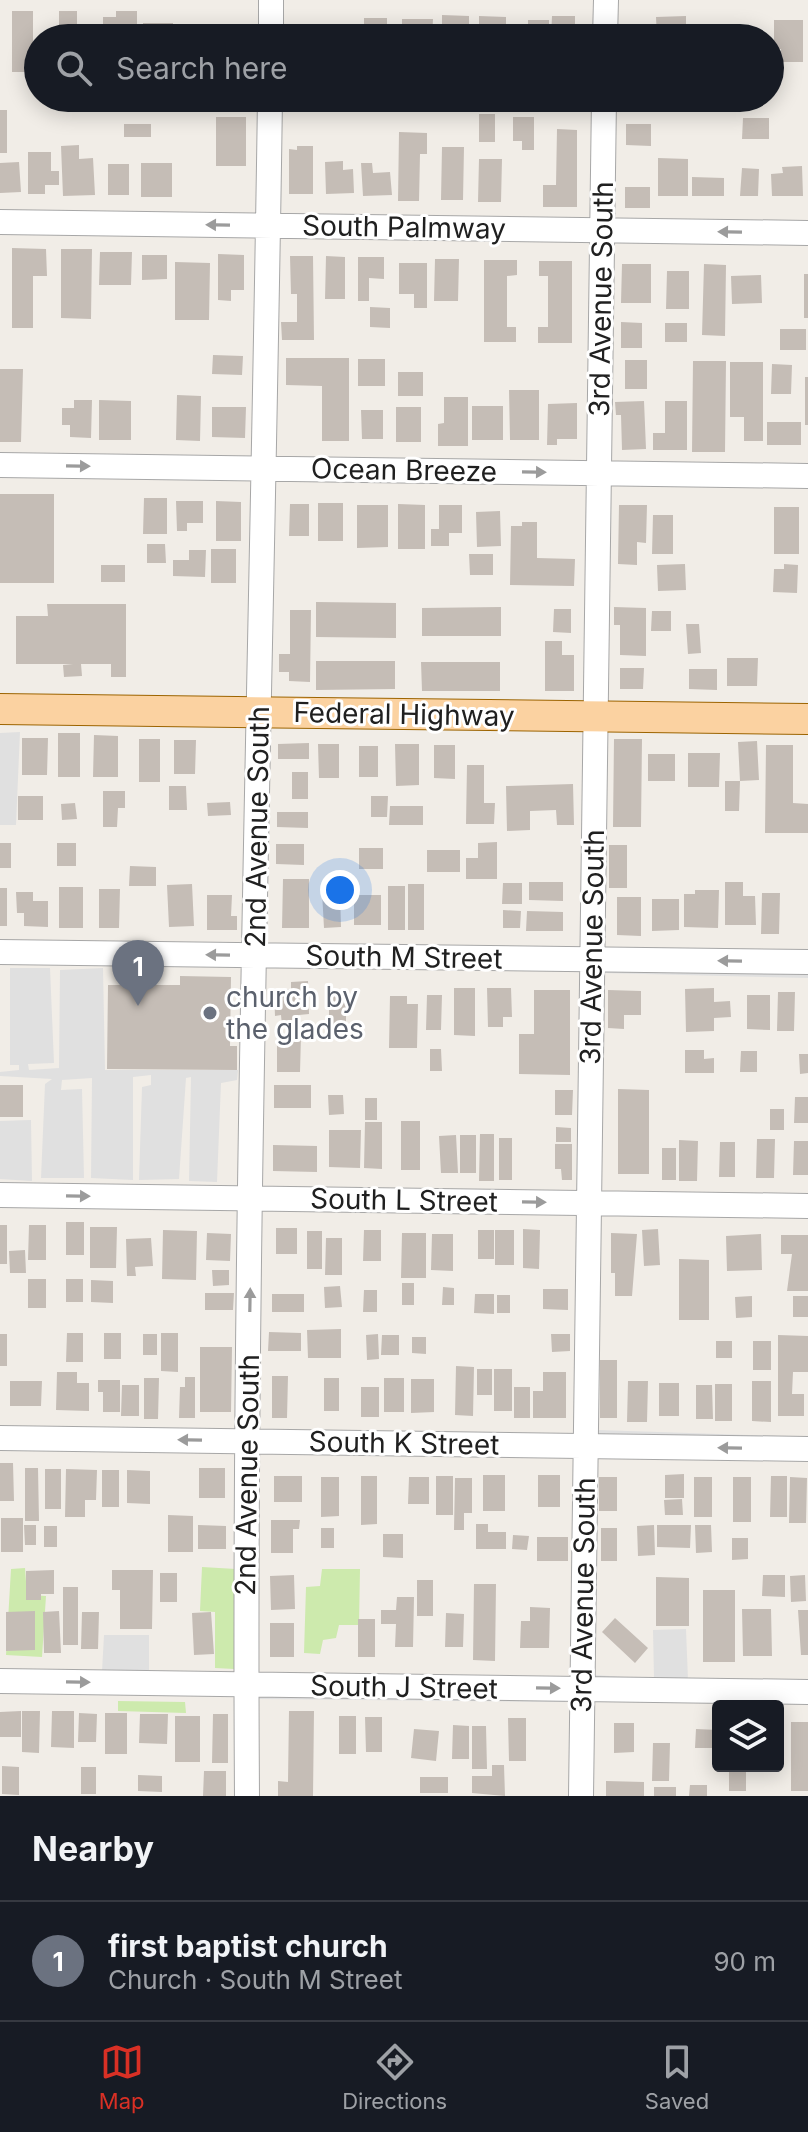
<!DOCTYPE html>
<html lang="en">
<head>
<meta charset="utf-8">
<style>
  body { margin:0; font-family:Inter,sans-serif; background:#20242c; color:#f1f3f6 }
  .controls { position:absolute; right:24px; bottom:24px; display:grid; overflow:hidden; border-radius:8px; box-shadow:0 4px 20px #0003 }
  .controls button { width:72px; height:72px; display:grid; place-items:center; padding:0; border:0; border-bottom:2px solid #363941; background:#171b24; color:#f1f3f6; font:40px sans-serif }
  .you { position:absolute; left:340px; top:890px; width:28px; height:28px; margin:-20px; border:6px solid #fff; border-radius:50%; background:#1a73e8; box-shadow:0 0 0 12px #1a73e833 }
  .badge { display:grid; place-items:center; width:52px; height:52px; border-radius:50%; background:#d93025; color:#fff; font-size:26px; font-weight:700 }
  .pin { position:absolute; translate:-50% -66px; filter:drop-shadow(0 2px 4px #0008) }
  .pin::after { content:''; position:absolute; top:42px; width:28px; height:24px; background:inherit; clip-path:polygon(0 0,100% 0,50% 100%) }
  .list { margin:0; padding:0; list-style:none }
  h2 { display:flex; justify-content:space-between; align-items:center; height:104px; margin:0; padding:0 32px; font-size:34px }
  h2 small { font-size:26px; font-weight:400; color:#9ea1a6 }
  .list li { display:grid; grid-template-columns:52px 1fr auto; gap:24px; align-items:center; box-sizing:border-box; height:120px; padding:0 32px; border-top:2px solid #363941 }
  .list b { display:block; font-size:30px; white-space:nowrap }
  .list p { margin:0; font-size:26px; white-space:nowrap; color:#9ea1a6 }
  .list em { font-size:26px; font-style:normal; color:#9ea1a6 }
  .icon { flex:none; width:44px; height:44px; fill:none; stroke:currentColor; stroke-width:2; stroke-linecap:round; stroke-linejoin:round }
  .map { position:relative; flex:none; width:808px; height:1796px; overflow:hidden }
  .search { position:absolute; background:#171b24; box-shadow:0 4px 20px #0003; left:24px; right:24px; top:24px; height:88px; display:flex; align-items:center; gap:20px; box-sizing:border-box; padding:0 28px; border-radius:44px; color:#9ea1a6; font-size:30px }
  .sheet { height:224px; background:#171b24 }
  nav { display:flex; justify-content:space-around; align-items:center; box-sizing:border-box; height:112px; border-top:2px solid #363941; background:#171b24; font-size:22px; color:#9ea1a6 }
  nav a { display:grid; justify-items:center; gap:4px }
  nav .on { color:#d93025 }
  .map>svg:first-child { display:block }
  .grass { fill:#cdeaad }
  .parking { fill:#e0e0e0 }
  .building { fill:#c5bdb6 }
  .lines { fill:none; stroke-linecap:round; stroke-linejoin:round }
  .minor-casing { stroke:#a7a7a7; stroke-width:26 }
  .major-casing { stroke:#9c6401; stroke-width:32 }
  .minor { stroke:#fff; stroke-width:24 }
  .major { stroke:#fbd2a1; stroke-width:30 }
  .oneway { fill:#9b9b9b }
  .worship-dot { fill:#6b7280; stroke:#fff; stroke-width:3 }
  .labels { text-anchor:middle; dominant-baseline:central; stroke-width:6; stroke-linejoin:round; paint-order:stroke }
  .street-label { font-size:28px; fill:#202020; stroke:#fff }
  .worship-label { font-size:28px; fill:#5b616d; stroke:#fff; text-anchor:start }
</style>
</head>
<body>
<div class="map">
<svg width="808" height="1796" viewBox="0 0 808 1796">
  <rect width="100%" height="100%" fill="#f1ede7"/>
  <!-- grass -->
  <path class="grass" d="M202,1567L236,1569L234,1669L215,1668V1612L200,1611Z
    M25,1568L27,1595L46,1596L42,1657L6,1655L11,1569Z
    M322,1569H360L359,1625H339L336,1638L323,1640L320,1654L304,1653L306,1587L320,1586Z
    M118,1701L185,1702L186,1713L118,1711Z"/>
  <!-- parking -->
  <path class="parking" d="M20,732L16,825H0V733Z
    M604,967L808,970V978L603,973Z
    M10,968H50L54,1063L28,1064L29,1070L59,1068L60,970L103,968L105,1070H238L237,1080L221,1083L217,1182L189,1181L191,1077L186,1078L179,1179L139,1180L142,1087L151,1085V1075L133,1077V1180L91,1178L92,1078L62,1080L61,1090L82,1089L84,1178H41L45,1084L52,1079L0,1076V1072L19,1070V1065H10Z
    M31,1120L32,1181L0,1179V1121Z
    M598,1430L808,1437L598,1441Z
    M686,1629L688,1680L596,1687L594,1675L654,1679L653,1630Z
    M104,1635H149V1673L102,1671Z
    M256,1693L565,1694V1702L259,1699Z"/>
  <!-- building -->
  <path class="building" d="M12,11H33V58H38V72H12Z
    M59,11H77V38H54V34H59Z
    M116,11H137V38H103V17H116Z
    M442,15L469,16V38H442Z
    M479,16L506,17V38H479Z
    M552,16H575V38H551Z
    M686,16V38H657L656,17Z
    M364,18H387V38H364Z
    M402,19H433L432,38H402Z
    M528,20H549V38H528Z
    M774,20H803V62H781V49H774Z
    M143,23H173V38H143Z
    M322,27H353V38H322Z
    M218,31H242V38H217Z
    M719,32V38H697V33Z
    M514,98H530V105H514Z
    M624,98H687V102L624,104Z
    M695,98H714V105H695Z
    M0,110H7V153H0Z
    M479,114H495V142H479Z
    M216,117H246V166H216Z
    M513,117H534V150H522V141H513Z
    M743,118H769V139H742Z
    M124,124H151V137H124Z
    M626,124H651V146L626,145Z
    M557,129L577,130V207H543V185H556Z
    M399,132L427,133V154H420L419,201H398Z
    M79,145V159L93,158L95,195L63,196L61,146Z
    M297,146H313V194H289V149L297,150Z
    M442,147H464L463,200H441Z
    M28,152H51V171H59V185H45V194H28Z
    M658,158L688,159V196H658Z
    M479,159H502L501,202H478Z
    M343,161V170L353,169L354,193L326,194L325,162Z
    M19,162L21,192L0,193V163Z
    M141,163H172V197H141Z
    M361,163H372L373,173L390,172L392,195L363,196Z
    M108,164H129V195H108Z
    M802,166L803,196H772L771,174L783,173L782,167Z
    M742,168L759,169L758,196H740Z
    M692,177L724,178V196H692Z
    M625,187H650V208H625Z
    M12,248L46,249L47,276H33V328H12Z
    M61,249H92L91,319L61,318Z
    M100,252H132L131,285H99Z
    M218,254L244,255V290H231V301L218,300Z
    M142,255H167V279L142,280Z
    M290,256H313L314,340H282L281,322H297V294H291Z
    M326,256L345,257V299H325Z
    M358,257H384V279L369,278V301H358Z
    M435,259H459L458,301H434Z
    M484,260H517V275L507,276V327H516V342H484Z
    M539,261H572V343H538V327H548V276H539Z
    M175,262L210,263L209,320H175Z
    M399,263H427V308H414V294H399Z
    M622,264H651V303H621Z
    M704,264L726,265L725,336L702,335Z
    M667,271H689V309H666Z
    M804,274H808V318H804Z
    M761,275L762,303L732,304L731,276Z
    M370,307L390,308V328L370,327Z
    M621,322L642,323V348H621Z
    M665,323H687V342H665Z
    M780,329H806V350H780Z
    M213,355L243,356L242,375L212,374Z
    M286,358H349V441H322V386L286,385Z
    M358,359H385V386H358Z
    M625,360H647V389H625Z
    M693,361H726L725,452H692Z
    M730,362H763V441H744V417H730Z
    M772,364L792,365L791,394H771Z
    M0,369H23L21,442H0Z
    M398,372H423V396H398Z
    M805,377H808V425H805Z
    M509,390H539V440H510Z
    M177,395L201,396L200,441L176,440Z
    M444,397H468V446H438V424L444,423Z
    M74,400H92L91,438L70,437V425H62V408H74Z
    M99,400L131,401V440H99Z
    M644,401L646,449L622,450L621,415H616L615,402Z
    M665,401H687V450H653V433H665Z
    M577,403V439H557V445H547L548,404Z
    M472,406H503V440H472Z
    M212,407H246L245,438L212,437Z
    M396,407H421V442H396Z
    M361,410H383V439H362Z
    M767,422H801V445H767Z
    M0,494H54V583H0Z
    M144,498H167V534H143Z
    M176,501H203V523H187V531H177Z
    M216,501L241,502V541H216Z
    M318,503H343V541H318Z
    M290,504H309V536H289Z
    M398,504L425,505V549H398Z
    M357,505H388V547L357,548Z
    M439,505H462V533H449V546H431V529H439Z
    M619,505H647L646,543L637,542V565L618,564Z
    M774,507H799V554H774Z
    M500,511L501,546L477,547L476,512Z
    M653,515H673V554H652Z
    M522,522H537V558L575,559L574,586L510,585L511,526H522Z
    M147,544H165L166,563H147Z
    M211,549H236V583H211Z
    M189,550H206L205,577L173,576V560H189Z
    M469,554H493V575H470Z
    M685,564L686,590L658,591L657,565Z
    M784,564L798,565L797,593L773,592L774,569H784Z
    M101,565H125V582H101Z
    M316,602L396,603V638L316,637Z
    M47,604H126V677H111V664H81L82,676L64,677L63,665L73,664H16V616H48Z
    M501,607V636H422V608Z
    M614,607L646,608V656L620,655V625H614Z
    M554,609H571V633L553,632Z
    M290,610H311L310,682L289,681V672H279V654H290Z
    M652,611H671V631H651Z
    M686,624H699L701,653L688,654Z
    M545,641H562V655H574V691H545Z
    M727,658H758L757,686H727Z
    M316,661H395V689L316,690Z
    M421,662H500V691H422Z
    M620,668H644L643,689H620Z
    M689,669H717V690L689,689Z
    M58,733H80V777H58Z
    M94,735L118,736V777H93Z
    M22,738H48L47,775H22Z
    M139,739H160V782H139Z
    M614,739H642L641,827H613Z
    M174,740H196L195,774H174Z
    M757,741L759,780L740,781L738,742Z
    M309,743V759H278V744Z
    M318,744H339V778H319Z
    M395,744H419V785L396,786Z
    M434,745H455V779L434,778Z
    M766,745H793V803L808,804V833H765Z
    M359,746H378V777H359Z
    M688,753H720L719,787H688Z
    M648,754H675V781H648Z
    M467,765H484V803H495L494,824H466Z
    M292,772H308V799H292Z
    M725,781H740L739,811H725Z
    M573,784L574,825H557L556,810L530,811V830L507,831L506,786Z
    M169,786H186L187,810H169Z
    M103,791H125V808H118L117,827H103Z
    M18,796H43V820H18Z
    M371,796H388L387,817H371Z
    M230,802L231,815L208,816L207,803Z
    M75,803L77,819L62,820L61,804Z
    M390,806H423V825H389Z
    M277,812H308V828L277,827Z
    M497,842V879H466V858H478V843Z
    M0,843H11V868H0Z
    M57,843H76V866H57Z
    M276,844H304V865L276,864Z
    M609,845H627V888H609Z
    M359,848H383V869H359Z
    M427,850H460V872H427Z
    M130,866L156,867V886H129Z
    M283,879H309V928H282Z
    M529,882H563V901L529,900Z
    M725,882H743V896H755L756,925H725Z
    M503,883H522V904H502Z
    M192,884L194,926L169,927L167,885Z
    M408,884H424V930H408Z
    M388,886H405V930H388Z
    M59,887H83V928H59Z
    M0,888H7V926H0Z
    M99,889H120L119,928H99Z
    M695,890H719L718,928L684,927V894H695Z
    M340,891L341,927L324,928L322,892Z
    M16,892H33V901H48V927L24,926V913H17Z
    M762,893H780L779,934H761Z
    M207,895H232L231,916H237V930H207Z
    M354,895H381V925H354Z
    M617,897H641V936L617,935Z
    M652,899H679V930L652,931Z
    M503,910L521,911L520,928H503Z
    M527,911L563,912V931H526Z
    M180,976L231,977L230,1046H237V1070L107,1069L108,985H180Z
    M308,981L309,1014L299,1015V1026H282L281,1015L275,1016L274,990L291,989V982Z
    M454,988H475V1036L454,1035Z
    M487,988H511L512,1017H503V1027H488Z
    M714,988V1002L730,1001L731,1017L714,1018V1031L686,1032L685,989Z
    M534,990H570V1075L519,1074V1034H534Z
    M608,990L641,991V1015H624V1029L608,1028Z
    M329,991H346V1038H329Z
    M778,992H795L794,1031H777Z
    M427,995H442L441,1030H426Z
    M747,995H770V1030L747,1029Z
    M390,996H407V1004H418L417,1048H389Z
    M277,1035H301L300,1072H277Z
    M430,1049H441L442,1071H430Z
    M685,1050H704V1059L714,1058V1073H685Z
    M741,1051H757V1072H740Z
    M799,1054H808V1073L800,1074Z
    M0,1085H23V1117H0Z
    M274,1085H311V1108H274Z
    M618,1089L649,1090V1174H618Z
    M555,1090H573L572,1115H555Z
    M328,1095H343L344,1114L329,1115Z
    M795,1097H808V1123H794Z
    M365,1098H377V1120H365Z
    M770,1109H784V1130H770Z
    M401,1121H420V1170H401Z
    M365,1122H382V1169L364,1168Z
    M556,1127L571,1128V1142H556Z
    M329,1130H361L360,1168L329,1167Z
    M480,1134H494V1181H479Z
    M456,1135L458,1173H441L439,1136Z
    M460,1135H476V1173H460Z
    M499,1138H512V1180H499Z
    M757,1139H775L774,1178H756Z
    M679,1140L698,1141L697,1181H679Z
    M794,1141H808V1175H793Z
    M720,1142H735V1177H719Z
    M555,1144H572V1180H562L561,1169H555Z
    M273,1145L317,1146V1172L273,1171Z
    M662,1148H676V1180H662Z
    M66,1222H84V1255H66Z
    M0,1225H7V1264H0Z
    M29,1225H46V1260H28Z
    M90,1227H117L116,1268H90Z
    M276,1228H297V1254H276Z
    M523,1229L540,1230L539,1269L523,1268Z
    M658,1229L660,1265L644,1266L642,1230Z
    M163,1230L197,1231L196,1280L162,1279Z
    M364,1230H381V1261H363Z
    M478,1230H494V1259H478Z
    M495,1230H514V1265H495Z
    M307,1231H322V1269H307Z
    M207,1233L231,1234L230,1261L206,1260Z
    M402,1233H426V1278H401Z
    M611,1233L637,1234L632,1296H615V1273H611Z
    M432,1234H453V1271L431,1270Z
    M761,1234L762,1270L727,1271L726,1236Z
    M781,1235H808V1291H787L792,1254H781Z
    M151,1238L153,1266L135,1267L136,1276H127L126,1239Z
    M326,1238H342V1275H325Z
    M25,1250L26,1273H10L9,1251Z
    M679,1259L709,1260V1320H679Z
    M212,1270H229V1285L213,1286Z
    M28,1279H46V1308H28Z
    M66,1279H83V1302H66Z
    M91,1280L113,1281V1303L91,1302Z
    M402,1283H414V1305H402Z
    M340,1286L342,1307L325,1308L324,1287Z
    M443,1287L454,1288V1305H442Z
    M543,1289H568V1310L543,1309Z
    M364,1290H377V1312H363Z
    M205,1293H234L233,1310H205Z
    M272,1294H304V1312H272Z
    M475,1294H494V1314L474,1313Z
    M497,1295H510V1313H497Z
    M752,1296V1317L736,1318L735,1297Z
    M793,1296H808V1317H793Z
    M341,1329V1358H308L307,1330Z
    M269,1332L301,1333V1351H268Z
    M67,1333H83V1362H66Z
    M104,1333H121V1359H104Z
    M161,1333H178V1372L161,1371Z
    M0,1334H7V1366H0Z
    M143,1334H157V1355H143Z
    M378,1334L379,1359L367,1360L366,1335Z
    M551,1334H570V1351L552,1352Z
    M382,1335H399V1355H381Z
    M778,1335L808,1336V1372H793L792,1394H804V1416H778Z
    M412,1337H426V1354L412,1353Z
    M716,1341H732V1358H716Z
    M753,1341H771V1370H753Z
    M200,1347H232L231,1412H200Z
    M600,1360H617V1418H600Z
    M456,1366L474,1367L473,1416L455,1415Z
    M477,1369H492V1395H477Z
    M494,1369H512V1411H494Z
    M57,1372H77V1383H89V1411L56,1410Z
    M543,1372H566V1418H533V1391H543Z
    M272,1376H288L287,1418H272Z
    M185,1377H195V1418H179L180,1387H185Z
    M144,1378H159L158,1419H144Z
    M324,1378H339V1411H324Z
    M384,1378H404V1412H384Z
    M411,1379H434V1412L411,1413Z
    M98,1380H120V1412H103V1392H98Z
    M10,1381H42L41,1406H10Z
    M628,1381H648L647,1422H627Z
    M752,1381H771V1422L752,1421Z
    M659,1383H679V1416H659Z
    M715,1384H732V1421H715Z
    M122,1385H139V1416H121Z
    M696,1385H712L713,1419H696Z
    M361,1387H379V1417H361Z
    M514,1387H530V1418H514Z
    M0,1463H13L14,1501H0Z
    M25,1468H38L39,1521H25Z
    M199,1468H225V1498H199Z
    M45,1469H61V1509H45Z
    M66,1469L97,1470L96,1500H85V1517H65Z
    M102,1470H119V1507H102Z
    M127,1470L150,1471V1504L127,1503Z
    M684,1474V1498H665V1475Z
    M483,1475H505V1511H483Z
    M538,1475H560V1507H538Z
    M274,1476H302V1502H274Z
    M361,1476H377V1524L361,1525Z
    M436,1476H453V1515H436Z
    M771,1476H787V1517H770Z
    M321,1477H339V1516L321,1517Z
    M409,1477H429V1504H408Z
    M599,1477H617V1511H599Z
    M694,1477H712V1517H694Z
    M733,1477H751V1522H733Z
    M790,1477L807,1478L806,1523H789Z
    M455,1478H472V1513H464V1530H454Z
    M682,1499L683,1515H665L664,1500Z
    M168,1515L193,1516V1552H168Z
    M1,1518H23V1552H1Z
    M271,1520H300L299,1529H293V1553H271Z
    M476,1524H488V1532H506V1549H476Z
    M24,1525H36V1545H25Z
    M198,1525L226,1526V1549H198Z
    M654,1525L655,1555L638,1556L637,1526Z
    M657,1525H691L690,1548L657,1547Z
    M695,1525H711L712,1552L696,1553Z
    M44,1526H57V1547H44Z
    M321,1528H334V1548H321Z
    M601,1528H617V1561H601Z
    M383,1534H403V1558L383,1557Z
    M513,1535L529,1536L527,1550L512,1549Z
    M537,1537H568V1561H537Z
    M732,1538H748V1559L732,1560Z
    M54,1570V1594H41V1600H26V1571Z
    M112,1570H153L152,1629H120V1590H112Z
    M160,1573H177V1602H160Z
    M294,1575L295,1609L271,1610L270,1576Z
    M763,1575H785V1597L762,1596Z
    M805,1575L806,1601L791,1602L790,1576Z
    M656,1577L689,1578V1626H656Z
    M417,1580H433V1616H417Z
    M474,1584H496L495,1661L473,1660Z
    M63,1587H78V1645H63Z
    M703,1590H735V1662H703Z
    M397,1597H414L413,1647H395L396,1624H381V1610H396Z
    M530,1607L550,1608L549,1648H520L521,1621H530Z
    M742,1609H771L772,1656H743Z
    M798,1610H808V1655H801Z
    M35,1611V1650L6,1651V1612Z
    M59,1611L61,1653H44L43,1612Z
    M82,1612H99L98,1649H81Z
    M211,1612L214,1654L194,1655L192,1613Z
    M446,1613L464,1614L463,1647H445Z
    M615,1618L648,1648L635,1663L602,1632Z
    M358,1619H375V1657H358Z
    M270,1623H294V1657H270Z
    M21,1711V1737H0V1712Z
    M22,1711H40L39,1753L22,1752Z
    M52,1711H74V1748L51,1747Z
    M289,1711H314L313,1796H278V1781L288,1782Z
    M79,1713L97,1714L96,1742H78Z
    M105,1713H127V1754H105Z
    M140,1714H168L167,1744L139,1743Z
    M213,1714H228V1763H212Z
    M175,1716H200V1762H175Z
    M339,1716H356V1754H339Z
    M365,1717H382V1752H366Z
    M508,1718H526V1761H509Z
    M791,1722H808V1791H791Z
    M614,1723H634V1752L614,1753Z
    M453,1725L469,1726V1759H452Z
    M472,1726H486L487,1769H472Z
    M414,1729L439,1731L436,1761L411,1758Z
    M696,1729L718,1730V1748H695Z
    M653,1743H670L669,1781H652Z
    M492,1765H504L505,1796L472,1793V1776H492Z
    M2,1766L19,1767V1795L2,1794Z
    M729,1766H746V1791H729Z
    M81,1767H96V1794H81Z
    M204,1771H226V1796H203Z
    M138,1775L162,1776V1792L138,1791Z
    M420,1777H448V1793H420Z
    M606,1781L644,1782V1796H606Z
    M690,1785H707V1796H689Z
    M654,1787H676V1796H654Z"/>
  <g class="lines">
    <!-- minor casing -->
    <g class="minor-casing">
      <path id="minor" d="M271,38V0
        M605,38L606,0
        M0,222L808,233
        M0,465L808,476
        M0,952L808,962
        M0,1195L808,1206
        M0,1438L808,1449
        M0,1681L808,1692
        M247,1796C243,1230 262,664 270,98
        M581,1796L604,98"/>
    </g>
    <!-- major casing -->
    <g class="major-casing">
      <path id="major" d="M0,709L808,719"/>
    </g>
    <!-- minor -->
    <use href="#minor" class="minor"/>
    <!-- major -->
    <use href="#major" class="major"/>
  </g>
  <!-- one-way arrows -->
  <defs><path id="oneway-solid" d="M-6-.8H1V-3.2L6.5 0L1 3.2V.8H-6Z" transform="scale(2)"/></defs>
  <g class="oneway">
    <use href="#oneway-solid" transform="translate(218 225) rotate(-179)"/>
    <use href="#oneway-solid" transform="translate(730 232) rotate(-179)"/>
    <use href="#oneway-solid" transform="translate(78 466) rotate(1)"/>
    <use href="#oneway-solid" transform="translate(534 472) rotate(1)"/>
    <use href="#oneway-solid" transform="translate(218 955) rotate(-179)"/>
    <use href="#oneway-solid" transform="translate(730 961) rotate(-179)"/>
    <use href="#oneway-solid" transform="translate(78 1196) rotate(1)"/>
    <use href="#oneway-solid" transform="translate(534 1202) rotate(1)"/>
    <use href="#oneway-solid" transform="translate(250 1300) rotate(-89)"/>
    <use href="#oneway-solid" transform="translate(190 1440) rotate(-179)"/>
    <use href="#oneway-solid" transform="translate(730 1448) rotate(-179)"/>
    <use href="#oneway-solid" transform="translate(78 1682) rotate(1)"/>
    <use href="#oneway-solid" transform="translate(548 1688) rotate(1)"/>
  </g>
  <!-- markers -->
  <circle class="worship-dot" cx="210" cy="1013" r="8"/>
  <g class="labels">
    <!-- street labels -->
    <g class="street-label">
      <text transform="translate(404 227) rotate(1)">South Palmway</text>
      <text transform="translate(601 299) rotate(-89)">3rd Avenue South</text>
      <text transform="translate(404 470) rotate(1)">Ocean Breeze</text>
      <text transform="translate(404 714) rotate(1)">Federal Highway</text>
      <text transform="translate(257 827) rotate(-89)">2nd Avenue South</text>
      <text transform="translate(592 947) rotate(-89)">3rd Avenue South</text>
      <text transform="translate(404 957) rotate(1)">South M Street</text>
      <text transform="translate(404 1200) rotate(1)">South L Street</text>
      <text transform="translate(404 1443) rotate(1)">South K Street</text>
      <text transform="translate(247 1475) rotate(-89)">2nd Avenue South</text>
      <text transform="translate(583 1595) rotate(-89)">3rd Avenue South</text>
      <text transform="translate(404 1687) rotate(1)">South J Street</text>
    </g>
    <!-- worship labels -->
    <g class="worship-label">
      <text x="226" y="997">church by<tspan x="226" dy="32">the glades</tspan></text>
    </g>
  </g>
</svg>
<div class="controls">
<button><svg class="icon" aria-label="layers" viewBox="0 0 24 24"><path d="M12 4l9 5-9 5-9-5zM3 14l9 5 9-5"/></svg></button>
</div>
<div class="you"></div>
<div class="pin badge" style="left:138px;top:1006px;background:#6b7280">1</div>
<div class="search"><svg class="icon" aria-label="search" viewBox="0 0 24 24"><circle cx="10" cy="10" r="6"/><path d="M15 15l6 6"/></svg>Search here</div>
</div>
<section class="sheet">
<h2>Nearby<small></small></h2>
<ul class="list">
<li><span class="badge" style="background:#6b7280">1</span><div><b>first baptist church</b><p>Church · South M Street</p></div><em>90 m</em></li>
</ul>
</section>
<nav>
<a class="on"><svg class="icon" aria-label="map" viewBox="0 0 24 24"><path d="M3 6l6-2 6 2 6-2v14l-6 2-6-2-6 2zM9 4v14M15 6v14"/></svg>Map</a>
<a><svg class="icon" aria-label="directions" viewBox="0 0 24 24"><path d="M12 3l9 9-9 9-9-9zM9 14v-3h6M13 9l2 2-2 2"/></svg>Directions</a>
<a><svg class="icon" aria-label="saved" viewBox="0 0 24 24"><path d="M7 4h10v16l-5-4-5 4z"/></svg>Saved</a>
</nav>
</body>
</html>
